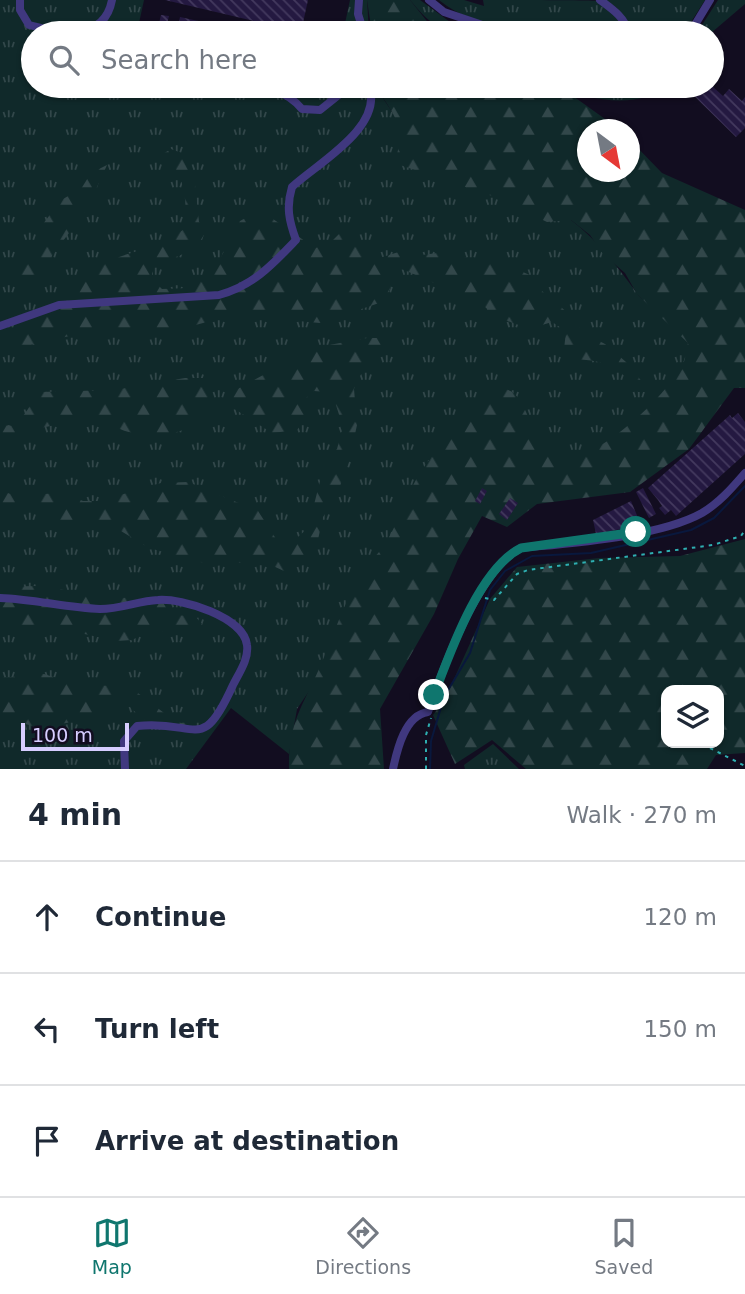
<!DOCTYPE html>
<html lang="en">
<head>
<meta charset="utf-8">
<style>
  body { margin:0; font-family:"DejaVu Sans",sans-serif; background:#f2f2f3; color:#1f2937 }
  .controls { position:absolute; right:21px; bottom:21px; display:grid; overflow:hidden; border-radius:14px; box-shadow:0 2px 5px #0004 }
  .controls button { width:63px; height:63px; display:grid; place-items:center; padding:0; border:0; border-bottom:2px solid #e0e1e3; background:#fff; color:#1f2937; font:35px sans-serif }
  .compass { position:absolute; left:577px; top:119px; width:63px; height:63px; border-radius:50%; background:#fff; box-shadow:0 2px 5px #0004; rotate:148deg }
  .scale { position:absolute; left:21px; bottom:18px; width:108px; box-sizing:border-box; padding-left:7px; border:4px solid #d6cdff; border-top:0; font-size:19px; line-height:24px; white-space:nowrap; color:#d6cdff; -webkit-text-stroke:5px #120d20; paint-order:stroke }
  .stop { position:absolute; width:21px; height:21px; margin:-16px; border:5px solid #0f766e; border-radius:50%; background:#fff }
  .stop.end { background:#0f766e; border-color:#fff; box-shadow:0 2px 7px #0008 }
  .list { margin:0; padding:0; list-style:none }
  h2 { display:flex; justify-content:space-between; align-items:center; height:91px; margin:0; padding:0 28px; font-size:30px }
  h2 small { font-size:23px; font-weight:400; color:#747a83 }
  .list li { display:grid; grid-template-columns:46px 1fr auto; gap:21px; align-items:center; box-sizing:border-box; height:112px; padding:0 28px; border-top:2px solid #e0e1e3 }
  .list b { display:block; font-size:26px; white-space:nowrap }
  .list em { font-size:23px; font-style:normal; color:#747a83 }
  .icon { flex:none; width:38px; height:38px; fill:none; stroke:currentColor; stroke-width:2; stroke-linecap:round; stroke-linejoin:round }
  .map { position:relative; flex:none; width:745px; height:769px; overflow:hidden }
  .search { position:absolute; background:#fff; box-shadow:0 2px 5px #0004; left:21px; right:21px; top:21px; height:77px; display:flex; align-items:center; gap:18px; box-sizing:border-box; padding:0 24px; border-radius:38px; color:#747a83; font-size:26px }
  .sheet { height:427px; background:#fff }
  nav { display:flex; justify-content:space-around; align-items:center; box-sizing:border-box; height:98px; border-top:2px solid #e0e1e3; background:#fff; font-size:19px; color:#747a83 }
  nav a { display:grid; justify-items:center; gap:4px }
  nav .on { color:#0f766e }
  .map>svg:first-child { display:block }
  .grass { fill:url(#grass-tufts) }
  .forest { fill:url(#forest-firs); fill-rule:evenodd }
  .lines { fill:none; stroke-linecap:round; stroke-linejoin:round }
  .stream { stroke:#09183d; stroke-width:2 }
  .building { fill:url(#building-back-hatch) }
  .path { stroke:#2eafb1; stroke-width:2; stroke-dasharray:3.5 5; stroke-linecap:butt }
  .minor { stroke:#40387f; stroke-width:8 }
  .route { stroke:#0f766e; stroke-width:9 }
</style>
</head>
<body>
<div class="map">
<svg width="745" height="769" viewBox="0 0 745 769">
  <defs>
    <pattern id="grass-tufts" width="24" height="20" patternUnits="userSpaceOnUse" patternTransform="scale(1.75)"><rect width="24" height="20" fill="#10292a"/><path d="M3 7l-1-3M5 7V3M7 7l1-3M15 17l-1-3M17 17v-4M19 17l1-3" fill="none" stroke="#32474a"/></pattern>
    <pattern id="forest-firs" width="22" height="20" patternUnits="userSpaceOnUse" patternTransform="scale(1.75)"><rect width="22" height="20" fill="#10292a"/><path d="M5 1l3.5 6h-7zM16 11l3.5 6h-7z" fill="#32474a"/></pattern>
    <pattern id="building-back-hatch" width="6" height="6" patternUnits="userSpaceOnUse" patternTransform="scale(1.75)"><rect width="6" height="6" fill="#241941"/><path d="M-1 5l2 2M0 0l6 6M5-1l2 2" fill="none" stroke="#43395e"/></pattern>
  </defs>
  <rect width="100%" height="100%" fill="#120d20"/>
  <!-- grass -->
  <path class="grass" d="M0,0H144L137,32L144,33H33V86H375L400,124V148L571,220C597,240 617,266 636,292C642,301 653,306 661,314C678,330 693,349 709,366L572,483L496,413L297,709L289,754L231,708L186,769H0Z
    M350,0H367L369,33H343Z
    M410,0H420L450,22L491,33C447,33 439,35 410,0Z
    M439,0H464L484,6L483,0C501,0 586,0 597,1C607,6 623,22 623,33C565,33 487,39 439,0Z
    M606,0H705L684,33H634L617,8Z
    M718,0H745V4L711,33H697Z
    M559,86H663C641,110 585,100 559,86Z
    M493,744L519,769H465L464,765Z"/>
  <!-- forest -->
  <path class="forest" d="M367,0H410L430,25L453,33H372Z
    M378,86H559L619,129L588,130V172H630V140L662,173L745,210V388H734L689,449L630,492L537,504L507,527L482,516L458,559L434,614L380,709L384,769H289C288,724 302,707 319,669C333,637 343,604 362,573C368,563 378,555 385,544C398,524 405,499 417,478C431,454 450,436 467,416C475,406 481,395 493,391C527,378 526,434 546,446C560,455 575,455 591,450C619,439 669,391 683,364C686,358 686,350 688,343L637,294L625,273L603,254L590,235L571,220L547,222L498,198L394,163C407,129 396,118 378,90Z
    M171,149L179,152L195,184L199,222L207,230L195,249L152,267V279L162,289L189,288L213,272L240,221L260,210L315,248L329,244L339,234C355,240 359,252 373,260L405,250L422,255L445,252L474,260L490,257L534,277L542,291L569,314L584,333L605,344L626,362L643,383L646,392H638C618,362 597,359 563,359L566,331L552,322L532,328L515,324L496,316L480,303L395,266H387L382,273L391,286L385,301L320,323L298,321L280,312L247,311L181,329L87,332L0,352V327L6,331C31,325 58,311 76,292C82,285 87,277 94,271C123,248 158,253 186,227C186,199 186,171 161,155Z
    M107,165L87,209L36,277L25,284L9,281L10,268L25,261L43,224L61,200L81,189L91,173Z
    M367,338H392L369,357L354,389L357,425L350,457L336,498L323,517L317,544L303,565L284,571L260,560L215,566L149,548L111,525L71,521L47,522L36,514L35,502L43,494L64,493L83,501H100L161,483L188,482L258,511L278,542L290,544L308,528L325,462L337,449L343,427L335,402L327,392L314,391L305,399L307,417L297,430L272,433L230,406V393L313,348Z
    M185,378H207L211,389L212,410C185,442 131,443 99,417L40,428L17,441L0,436V425L16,426L40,392L114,390Z
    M0,490L21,498L26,509L22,515L0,523Z
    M745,539V753L716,755L707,769H526L492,740L455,764L433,715L445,699L490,599L517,567L599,558L680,556ZM666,690H719V743H666Z
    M35,586L121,598L159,595L170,615L195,616L202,624L191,633L150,631L132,640L116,641L62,629L25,631L0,625V587Z
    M44,674L75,684L130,687L168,716L181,723L197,721L191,734C161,732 143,723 124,700L117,703L113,714L40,728L0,717V678Z"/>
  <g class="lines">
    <!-- stream -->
    <path class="stream" d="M430,769L431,741L444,697L470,653L490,590L505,571L532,556L591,553L691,530L714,518L745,486"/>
  </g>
  <!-- building -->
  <path class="building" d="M165,0H308L301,32Z
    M161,15L169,16L166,28L158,27Z
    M180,17L203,22L200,33L177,30Z
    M684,86H712L723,96L729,89L742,101L745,97V128L736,137Z
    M738,413L745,422V454L676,516L671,510L665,515L659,508L662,506L658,500L648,488L730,415L732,418Z
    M482,488L487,491L480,504L475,501Z
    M643,488L656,514L649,518L636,492Z
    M510,498L518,503L507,520L499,514Z
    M631,501L641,525L596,534L593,520Z"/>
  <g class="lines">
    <!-- path -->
    <path class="path" d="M485,598L494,600L517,574L528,570L713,545L741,536L745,530
      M710,748L745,766
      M426,769V735L431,718"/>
    <!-- minor -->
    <path class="minor" d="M20,0V10L29,25C60,33 104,42 112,0
      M359,0L358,14L364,33
      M429,0L444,12L506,33
      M600,0C611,8 627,19 628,33
      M213,33L215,26
      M690,33L710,0
      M239,86L243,90C267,87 286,90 302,109L320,110L350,86
      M0,326L59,305L219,295C254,285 272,265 296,240C289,221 286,207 292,187C318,163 384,127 369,86
      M0,598C34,599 67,608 100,609C121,609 138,601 158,600C182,598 244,617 247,645C249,659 239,673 233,685C201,756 198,719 137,726L124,741L125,769
      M393,769C397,750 405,715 428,712C443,668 479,569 521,548C571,543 659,537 702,513C719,503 732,488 745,473"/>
  </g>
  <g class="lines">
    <!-- route -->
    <path class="route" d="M434,695C450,653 479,569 521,548L636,532"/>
  </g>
</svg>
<div class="controls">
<button><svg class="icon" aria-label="layers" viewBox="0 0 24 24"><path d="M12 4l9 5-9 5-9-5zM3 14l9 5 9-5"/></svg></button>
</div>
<svg class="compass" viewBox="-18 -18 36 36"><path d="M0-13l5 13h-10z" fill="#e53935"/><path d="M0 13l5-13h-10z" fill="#747a83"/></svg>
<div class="scale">100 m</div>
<div class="stop" style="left:636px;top:532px"></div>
<div class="stop end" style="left:434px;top:695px"></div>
<div class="search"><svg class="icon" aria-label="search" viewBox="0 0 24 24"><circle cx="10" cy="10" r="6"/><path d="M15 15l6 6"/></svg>Search here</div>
</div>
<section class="sheet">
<h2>4 min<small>Walk · 270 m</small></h2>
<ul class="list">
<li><svg class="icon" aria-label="ahead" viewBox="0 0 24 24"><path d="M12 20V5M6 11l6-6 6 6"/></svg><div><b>Continue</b></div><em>120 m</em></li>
<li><svg class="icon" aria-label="left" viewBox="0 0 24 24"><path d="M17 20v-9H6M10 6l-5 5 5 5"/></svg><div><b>Turn left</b></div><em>150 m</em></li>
<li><svg class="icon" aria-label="arrive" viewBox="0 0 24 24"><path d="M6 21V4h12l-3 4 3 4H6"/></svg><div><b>Arrive at destination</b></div></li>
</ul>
</section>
<nav>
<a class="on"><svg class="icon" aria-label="map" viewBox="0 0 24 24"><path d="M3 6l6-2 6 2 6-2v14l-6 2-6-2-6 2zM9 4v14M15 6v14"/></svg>Map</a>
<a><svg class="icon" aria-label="directions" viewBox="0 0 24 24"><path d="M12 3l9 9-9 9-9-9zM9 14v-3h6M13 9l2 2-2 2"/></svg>Directions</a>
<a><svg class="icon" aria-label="saved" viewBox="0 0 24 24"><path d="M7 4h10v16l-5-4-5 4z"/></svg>Saved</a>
</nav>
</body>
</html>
